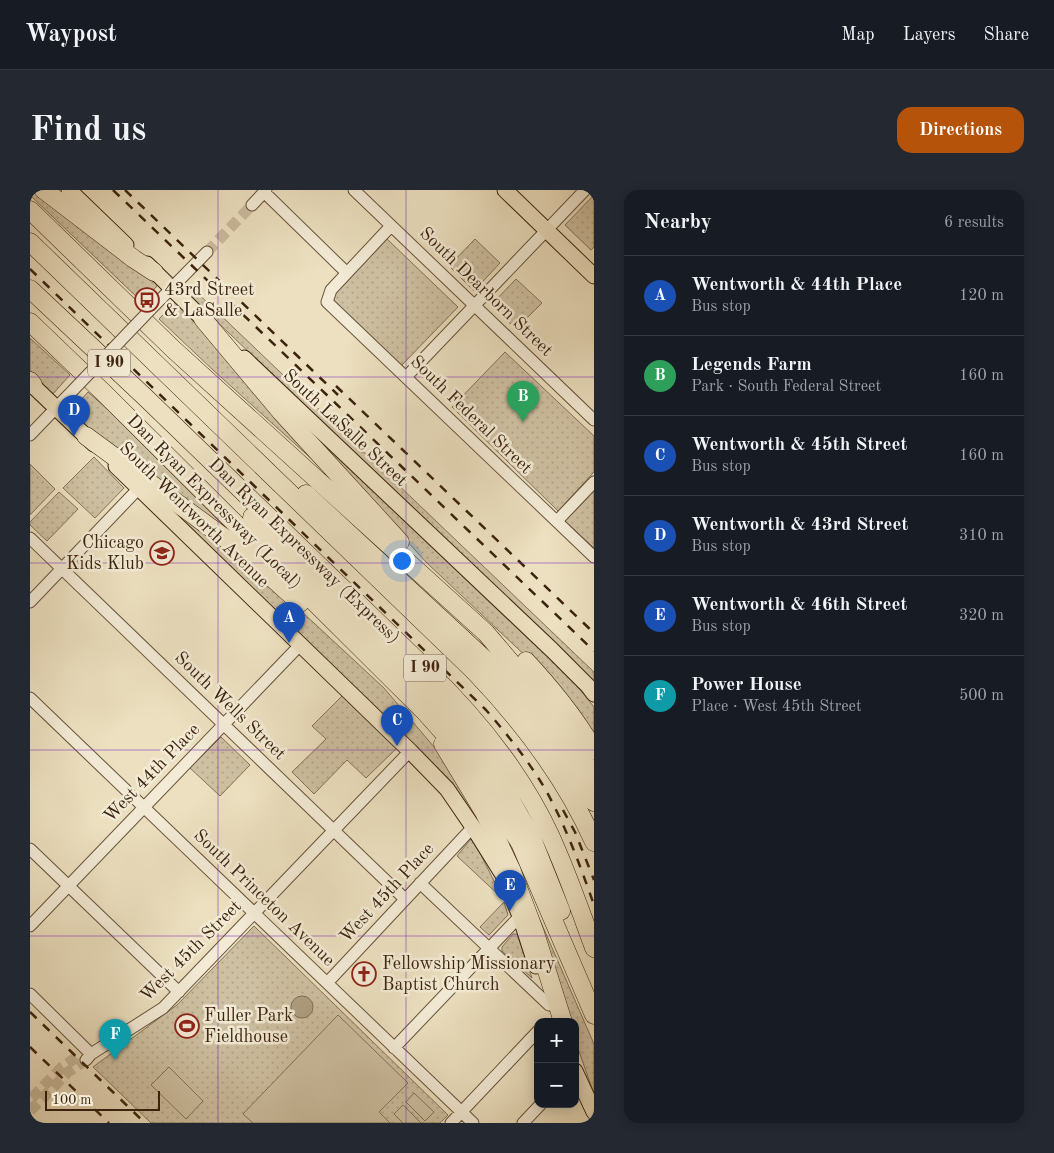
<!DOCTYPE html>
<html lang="en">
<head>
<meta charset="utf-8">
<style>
  body { margin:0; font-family:"Old Standard TT",serif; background:#242831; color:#f1f3f6 }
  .controls { position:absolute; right:15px; bottom:15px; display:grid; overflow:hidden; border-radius:10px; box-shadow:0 2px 12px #0003 }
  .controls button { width:45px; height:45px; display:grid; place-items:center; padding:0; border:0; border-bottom:1px solid #363941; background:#171b24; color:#f1f3f6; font:25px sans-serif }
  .scale { position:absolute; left:15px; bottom:12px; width:115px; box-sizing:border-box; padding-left:5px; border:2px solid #3b230d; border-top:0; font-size:14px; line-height:18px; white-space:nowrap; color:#3b230d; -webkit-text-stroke:4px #f3ebd6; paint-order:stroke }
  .you { position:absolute; left:371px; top:370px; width:18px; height:18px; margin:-12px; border:4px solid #fff; border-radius:50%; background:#1a73e8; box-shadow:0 0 0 8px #1a73e833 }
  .badge { display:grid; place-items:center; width:32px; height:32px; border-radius:50%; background:#b45309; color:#fff; font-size:16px; font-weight:700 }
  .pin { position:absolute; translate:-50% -41px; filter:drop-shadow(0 1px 2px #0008) }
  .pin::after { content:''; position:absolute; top:26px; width:18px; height:15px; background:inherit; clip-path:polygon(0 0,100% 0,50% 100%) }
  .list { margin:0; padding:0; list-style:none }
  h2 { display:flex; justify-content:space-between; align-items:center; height:65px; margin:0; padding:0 20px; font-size:21px }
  h2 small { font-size:16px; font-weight:400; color:#9ea1a6 }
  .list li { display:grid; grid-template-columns:32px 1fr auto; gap:15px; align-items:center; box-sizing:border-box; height:80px; padding:0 20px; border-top:1px solid #363941 }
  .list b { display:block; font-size:19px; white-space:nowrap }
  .list p { margin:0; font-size:16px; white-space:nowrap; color:#9ea1a6 }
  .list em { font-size:16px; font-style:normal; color:#9ea1a6 }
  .map { position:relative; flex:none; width:564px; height:933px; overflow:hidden; border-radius:15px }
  header { display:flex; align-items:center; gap:30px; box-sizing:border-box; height:70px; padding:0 25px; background:#171b24; border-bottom:1px solid #363941 }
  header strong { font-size:24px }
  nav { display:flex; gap:28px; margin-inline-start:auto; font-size:18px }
  .intro { display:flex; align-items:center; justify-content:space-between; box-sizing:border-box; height:120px; padding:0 30px }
  h1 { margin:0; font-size:35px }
  .button { padding:12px 22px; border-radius:15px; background:#b45309; color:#fff; font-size:18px; font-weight:700 }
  main { display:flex; gap:30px; padding:0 30px }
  aside { flex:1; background:#171b24; border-radius:15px; box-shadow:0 2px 12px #0003 }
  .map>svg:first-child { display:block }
  .green { fill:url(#green-dots); stroke:#847258 }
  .pitch { fill:#cec0a2; stroke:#847258 }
  .water { fill:#b0a083; stroke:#816e54 }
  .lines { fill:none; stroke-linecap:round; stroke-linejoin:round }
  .minor-tunnel { stroke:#c9ba9c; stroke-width:11; stroke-dasharray:11 5.5; stroke-linecap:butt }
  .minor-casing { stroke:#67523a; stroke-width:13 }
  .major-casing { stroke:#3b230d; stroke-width:17 }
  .highway-casing { stroke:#3b230d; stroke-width:19 }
  .minor { stroke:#f3ebd6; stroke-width:11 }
  .major { stroke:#ece0c0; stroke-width:15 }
  .highway { stroke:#ece0c0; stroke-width:18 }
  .rail { stroke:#3b230d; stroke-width:2.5; stroke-dasharray:9 9; stroke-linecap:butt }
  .minor-bridge-casing { stroke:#67523a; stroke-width:13; stroke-linecap:butt }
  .minor-bridge { stroke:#f3ebd6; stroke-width:11 }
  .grid { fill:none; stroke:#7b2cbf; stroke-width:1; stroke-opacity:0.55 }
  .labels { text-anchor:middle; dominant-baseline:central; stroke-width:5; stroke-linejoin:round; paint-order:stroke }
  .shield { fill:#f3ebd6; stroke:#725f49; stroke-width:1 }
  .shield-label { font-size:16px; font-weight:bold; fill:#3b230d }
  .poi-label { font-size:18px; fill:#3b230d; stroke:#f3ebd6; text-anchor:start }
  .street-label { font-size:18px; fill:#3b230d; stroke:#f3ebd6 }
</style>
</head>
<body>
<header>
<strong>Waypost</strong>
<nav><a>Map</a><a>Layers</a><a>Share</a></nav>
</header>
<div class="intro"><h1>Find us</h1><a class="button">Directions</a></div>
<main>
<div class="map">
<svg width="564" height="933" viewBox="0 0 564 933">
  <defs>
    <pattern id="green-dots" width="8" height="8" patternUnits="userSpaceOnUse" patternTransform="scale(1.25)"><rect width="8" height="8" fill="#cec0a2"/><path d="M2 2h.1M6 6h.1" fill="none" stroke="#b2a58a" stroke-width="1.8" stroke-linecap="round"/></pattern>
  </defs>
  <rect width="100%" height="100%" fill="#ece0c0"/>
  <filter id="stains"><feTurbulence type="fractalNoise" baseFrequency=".004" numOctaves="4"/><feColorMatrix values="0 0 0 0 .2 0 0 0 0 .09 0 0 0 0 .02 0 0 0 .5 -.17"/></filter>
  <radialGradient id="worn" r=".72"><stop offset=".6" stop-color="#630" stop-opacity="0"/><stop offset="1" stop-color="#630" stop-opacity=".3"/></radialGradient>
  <!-- green -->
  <path class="green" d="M0,0H7L121,88L126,93L127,96L112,112L0,5Z
    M564,5V57L561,60L535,35Z
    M357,49L428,117L371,176L301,108Z
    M445,49L470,73L444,101L419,76Z
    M486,89L512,113L486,139L461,115Z
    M160,96L564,482V492L155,101Z
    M145,112L169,136L305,290L183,180L129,129Z
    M0,148L40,185L22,205L0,180Z
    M475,162L564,246V282L528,321L422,217Z
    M236,195L545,493L564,517V548L520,489L397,373L256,220Z
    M58,202L77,219L209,351L71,251L42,224V220Z
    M64,267L94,298L65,328L33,298Z
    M0,274L25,299L0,325Z
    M564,301V358L535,331Z
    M29,302L48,319L17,351L0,335V332Z
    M124,306L230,383L354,498L410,564L436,602L457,646L430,604L392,562Z
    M312,506L367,558L336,588L317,570L284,604L262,582L296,549L282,536Z
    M191,547L220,575L190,606L160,578Z
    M441,649L451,665L473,709L427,666Z
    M496,698L564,854V904L545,850V832H540Z
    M474,712L478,725L459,745L450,737Z
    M224,736L418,925L410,933H121L63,877L147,815Z
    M483,744H487L502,788L472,761V757Z"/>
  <!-- pitch -->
  <path class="pitch" d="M308,825L378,893L349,922L360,933H223L213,924Z
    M139,877L173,911L156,929L121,895Z
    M384,903L404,922L395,931L376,912Z
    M373,915L391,933H373L364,924Z"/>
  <!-- water -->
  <path class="water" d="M261 817a11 11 0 1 1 22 0a11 11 0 1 1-22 0Z"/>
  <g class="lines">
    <!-- minor-tunnel -->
    <path class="minor-tunnel" d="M177,62L222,15
      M2,908L32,877L50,865
      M0,921L38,882L56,870"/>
    <!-- minor casing -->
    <g class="minor-casing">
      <path id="minor" d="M324,0L564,230
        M234,2L317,83
        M222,15L236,0
        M361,36L301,100L297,112L564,367
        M120,120L177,62
        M376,187L555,0
        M0,245L49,194
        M527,331L564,292
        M0,348L375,709
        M0,412L109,298
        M0,508L443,933
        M0,659L149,802
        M390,693L519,815
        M0,736L270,455
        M297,793L443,637
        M0,804L61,864
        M364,858L490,726
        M56,870L61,864L133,818L380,561
        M421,933L508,841
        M493,933L511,914"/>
    </g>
    <!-- major casing -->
    <g class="major-casing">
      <path id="major" d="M39,0L96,55
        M475,0L564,86
        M117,74L181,137
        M214,168L522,460L558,496L564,504
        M0,193L64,254
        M86,276L380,561L417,599L443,637L473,685L490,726L506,776
        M545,881L564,922"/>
    </g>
    <!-- highway casing -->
    <g class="highway-casing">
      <path id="highway" d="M14,0L104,69L124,82
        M0,20L143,159L456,443L524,523L548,559L564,589
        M0,52L444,481C493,532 535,587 564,652
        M0,99L116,208L395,478C445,526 490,581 520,645C537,682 550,720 564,758
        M173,129L251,222L370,352
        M0,132L75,204L394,521L429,560L447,584L490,653L564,825
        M0,191L3,195
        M56,246L200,352L222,370L270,413
        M276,304L473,486C508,525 538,567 564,612
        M222,327L416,524L457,571L476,602L501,646L531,721
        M496,471C522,499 545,527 564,560
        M413,554L454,622L481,679L505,743L533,832"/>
    </g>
    <!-- minor -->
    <use href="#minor" class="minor"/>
    <!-- major -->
    <use href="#major" class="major"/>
    <!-- highway -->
    <use href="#highway" class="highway"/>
    <!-- rail -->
    <path class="rail" d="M83,0L564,461
      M95,0L308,205
      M0,79L456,520C477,544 497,569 514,597C535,634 550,675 564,715
      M306,196L564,443
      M533,620L545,642L564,690
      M0,822L115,933
      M0,857L79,933"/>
    <!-- minor-bridge casing -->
    <g class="minor-bridge-casing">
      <path id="minor-bridge" d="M49,194L120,120"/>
    </g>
    <!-- minor-bridge -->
    <use href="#minor-bridge" class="minor-bridge"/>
  </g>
  <!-- grid -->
  <path class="grid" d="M188,0V933M376,0V933M0,187H564M0,373H564M0,560H564M0,746H564"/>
  <!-- icons -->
  <defs>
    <g id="bus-ring" transform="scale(1.25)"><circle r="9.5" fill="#f3ebd6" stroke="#8f2418" stroke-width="1.5"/><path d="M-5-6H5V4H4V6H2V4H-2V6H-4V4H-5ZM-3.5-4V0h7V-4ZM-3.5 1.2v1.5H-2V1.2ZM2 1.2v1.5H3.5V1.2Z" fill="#8f2418"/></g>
    <g id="school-ring" transform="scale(1.25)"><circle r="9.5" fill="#f3ebd6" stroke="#8f2418" stroke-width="1.5"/><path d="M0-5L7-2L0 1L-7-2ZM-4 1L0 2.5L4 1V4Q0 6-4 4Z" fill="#8f2418"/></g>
    <g id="church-ring" transform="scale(1.25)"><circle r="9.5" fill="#f3ebd6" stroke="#8f2418" stroke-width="1.5"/><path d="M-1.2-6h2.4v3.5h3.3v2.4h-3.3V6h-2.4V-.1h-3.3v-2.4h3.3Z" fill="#8f2418"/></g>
    <g id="stadium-ring" transform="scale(1.25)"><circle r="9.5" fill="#f3ebd6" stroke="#8f2418" stroke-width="1.5"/><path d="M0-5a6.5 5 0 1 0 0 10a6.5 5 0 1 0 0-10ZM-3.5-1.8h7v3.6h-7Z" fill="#8f2418"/></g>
  </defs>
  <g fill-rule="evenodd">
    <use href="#bus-ring" x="117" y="110"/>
    <use href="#school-ring" x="132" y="363"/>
    <use href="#church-ring" x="334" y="784"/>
    <use href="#stadium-ring" x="157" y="836"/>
  </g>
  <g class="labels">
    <!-- shield labels -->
    <g class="shield">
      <rect x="58" y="159.5" width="42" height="27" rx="4"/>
      <rect x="374" y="464.5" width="42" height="27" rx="4"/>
    </g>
    <g class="shield-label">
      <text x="79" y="173">I 90</text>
      <text x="395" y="478">I 90</text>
    </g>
    <!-- poi labels -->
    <g class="poi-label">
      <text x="134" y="100">43rd Street<tspan x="134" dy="21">&amp; LaSalle</tspan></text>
      <text x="114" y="353" text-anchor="end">Chicago<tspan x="114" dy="21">Kids Klub</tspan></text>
      <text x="352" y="774">Fellowship Missionary<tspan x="352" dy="21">Baptist Church</tspan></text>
      <text x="174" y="826">Fuller Park<tspan x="174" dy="21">Fieldhouse</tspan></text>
    </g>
    <!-- street labels -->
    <g class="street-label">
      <text transform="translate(456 102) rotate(44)">South Dearborn Street</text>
      <text transform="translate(441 225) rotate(44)">South Federal Street</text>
      <text transform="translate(315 238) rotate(43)">South LaSalle Street</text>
      <text transform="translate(184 312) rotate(45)">Dan Ryan Expressway (Local)</text>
      <text transform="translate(164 325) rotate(44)">South Wentworth Avenue</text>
      <text transform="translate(274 361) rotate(44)">Dan Ryan Expressway (Express)</text>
      <text transform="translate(200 516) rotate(44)">South Wells Street</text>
      <text transform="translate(122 583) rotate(-46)">West 44th Place</text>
      <text transform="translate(357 703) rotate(-47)">West 45th Place</text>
      <text transform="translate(234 708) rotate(44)">South Princeton Avenue</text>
      <text transform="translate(161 761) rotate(-45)">West 45th Street</text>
    </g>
  </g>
  <rect width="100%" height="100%" filter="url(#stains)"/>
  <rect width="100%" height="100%" fill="url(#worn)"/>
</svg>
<div class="controls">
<button>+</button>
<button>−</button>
</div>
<div class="scale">100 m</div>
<div class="you"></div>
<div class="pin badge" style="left:259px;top:453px;background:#1a4fb4">A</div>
<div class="pin badge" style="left:493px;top:232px;background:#2e9e5b">B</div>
<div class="pin badge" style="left:367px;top:556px;background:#1a4fb4">C</div>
<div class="pin badge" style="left:44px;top:246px;background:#1a4fb4">D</div>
<div class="pin badge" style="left:480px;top:721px;background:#1a4fb4">E</div>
<div class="pin badge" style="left:85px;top:870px;background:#0f9aa8">F</div>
</div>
<aside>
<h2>Nearby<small>6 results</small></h2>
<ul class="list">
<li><span class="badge" style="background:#1a4fb4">A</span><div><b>Wentworth &amp; 44th Place</b><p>Bus stop</p></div><em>120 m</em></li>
<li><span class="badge" style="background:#2e9e5b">B</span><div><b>Legends Farm</b><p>Park · South Federal Street</p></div><em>160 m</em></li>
<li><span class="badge" style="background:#1a4fb4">C</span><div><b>Wentworth &amp; 45th Street</b><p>Bus stop</p></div><em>160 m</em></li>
<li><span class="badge" style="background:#1a4fb4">D</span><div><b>Wentworth &amp; 43rd Street</b><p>Bus stop</p></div><em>310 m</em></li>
<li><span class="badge" style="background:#1a4fb4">E</span><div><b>Wentworth &amp; 46th Street</b><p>Bus stop</p></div><em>320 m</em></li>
<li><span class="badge" style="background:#0f9aa8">F</span><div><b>Power House</b><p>Place · West 45th Street</p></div><em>500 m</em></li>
</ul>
</aside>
</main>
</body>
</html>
